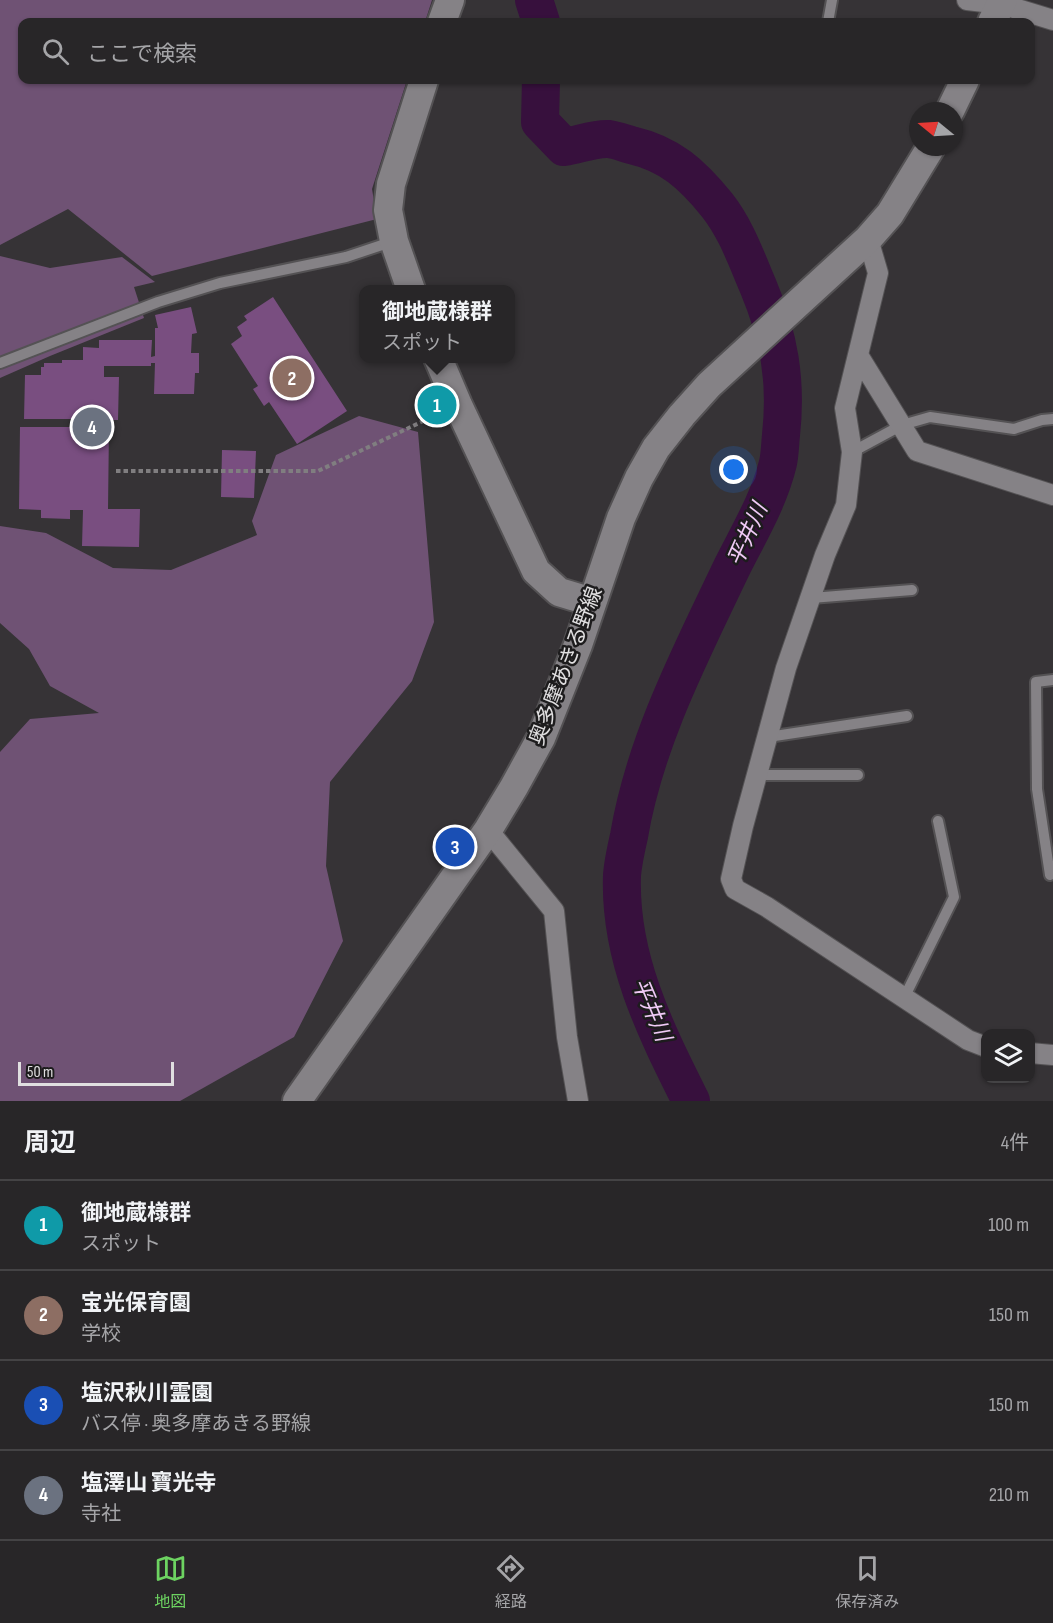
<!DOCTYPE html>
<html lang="ja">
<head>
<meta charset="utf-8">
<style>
  body { margin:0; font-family:"Sofia Sans Condensed","Noto Sans JP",sans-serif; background:#343234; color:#f1f3f6 }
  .controls { position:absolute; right:18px; bottom:18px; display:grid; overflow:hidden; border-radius:12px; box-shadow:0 2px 4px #0004 }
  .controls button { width:54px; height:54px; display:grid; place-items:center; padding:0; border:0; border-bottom:2px solid #444345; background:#282628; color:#f1f3f6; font:30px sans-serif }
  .compass { position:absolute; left:909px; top:102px; width:54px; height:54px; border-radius:50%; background:#282628; box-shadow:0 2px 4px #0004; rotate:288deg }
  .scale { position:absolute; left:18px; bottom:15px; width:156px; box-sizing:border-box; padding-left:6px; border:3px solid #e0dfe0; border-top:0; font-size:16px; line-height:21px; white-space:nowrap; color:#e0dfe0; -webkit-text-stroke:4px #1d1c1d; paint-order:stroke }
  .you { position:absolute; left:734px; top:470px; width:21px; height:21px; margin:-15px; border:4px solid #fff; border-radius:50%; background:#1a73e8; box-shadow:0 0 0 9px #1a73e833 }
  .badge { display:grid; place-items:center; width:39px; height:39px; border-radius:50%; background:#6dd361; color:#fff; font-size:20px; font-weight:700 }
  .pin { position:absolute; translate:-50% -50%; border:3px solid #fff; box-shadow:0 2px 6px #0006 }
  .popup { position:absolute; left:359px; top:285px; width:156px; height:78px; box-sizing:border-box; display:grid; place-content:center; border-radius:12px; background:#282628; filter:drop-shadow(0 2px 4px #0005); font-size:20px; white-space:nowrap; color:#a5a5a8 }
  .popup b { font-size:22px; color:#f1f3f6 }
  .popup::after { content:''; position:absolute; left:50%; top:100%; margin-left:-12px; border:12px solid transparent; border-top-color:#282628 }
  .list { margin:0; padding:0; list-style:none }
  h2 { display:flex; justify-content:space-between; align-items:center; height:78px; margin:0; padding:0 24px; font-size:26px }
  h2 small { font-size:20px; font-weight:400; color:#a5a5a8 }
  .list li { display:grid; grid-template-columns:39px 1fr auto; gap:18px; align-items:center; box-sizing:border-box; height:90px; padding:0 24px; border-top:2px solid #444345 }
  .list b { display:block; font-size:22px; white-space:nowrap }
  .list p { margin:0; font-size:20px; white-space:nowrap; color:#a5a5a8 }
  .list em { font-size:20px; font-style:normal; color:#a5a5a8 }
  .icon { flex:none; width:33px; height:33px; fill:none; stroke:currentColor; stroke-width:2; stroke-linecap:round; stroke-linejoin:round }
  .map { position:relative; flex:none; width:1053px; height:1101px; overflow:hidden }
  .search { position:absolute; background:#282628; box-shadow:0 2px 4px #0004; left:18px; right:18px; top:18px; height:66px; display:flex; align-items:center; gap:15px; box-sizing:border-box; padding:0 21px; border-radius:12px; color:#a5a5a8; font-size:22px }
  .sheet { height:438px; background:#282628 }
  nav { display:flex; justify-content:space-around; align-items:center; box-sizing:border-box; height:84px; border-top:2px solid #444345; background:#282628; font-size:16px; color:#a5a5a8 }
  nav a { display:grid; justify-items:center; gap:3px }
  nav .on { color:#6dd361 }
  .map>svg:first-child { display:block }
  .green { fill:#6f5274 }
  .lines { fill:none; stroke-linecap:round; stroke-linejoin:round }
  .river { stroke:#37103d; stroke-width:38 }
  .building { fill:#794e80 }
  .lane-casing { stroke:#545254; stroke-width:14 }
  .street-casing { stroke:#545254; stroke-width:22 }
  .secondary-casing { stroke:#545254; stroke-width:32 }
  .path { stroke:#807e80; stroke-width:4; stroke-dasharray:4.5 3; stroke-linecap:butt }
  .lane { stroke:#858286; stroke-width:10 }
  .street { stroke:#858286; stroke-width:20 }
  .secondary { stroke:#858286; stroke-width:28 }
  .labels { text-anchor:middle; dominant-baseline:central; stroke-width:5; stroke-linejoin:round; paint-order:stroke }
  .street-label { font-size:21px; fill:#e0dfe0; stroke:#1d1c1d }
  .water-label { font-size:22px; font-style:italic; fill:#f0caf6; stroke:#1d1c1d }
</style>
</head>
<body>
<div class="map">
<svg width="1053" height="1101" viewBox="0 0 1053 1101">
  <rect width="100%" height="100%" fill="#363336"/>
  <!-- green -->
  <path class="green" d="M0,0H432L425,22H22V80H407L372,189L377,219L152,276L68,209L0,245Z
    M0,256L50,268L122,257L155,282L134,287L144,318L50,356L0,378Z
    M359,416L418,432L434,622L412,681L330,782L326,866L343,941L294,1037L180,1101H0V752L30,719L99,713L50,686L29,649L0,623V526L46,533L113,568L171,570L257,535L252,521L276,455Z"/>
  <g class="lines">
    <!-- river -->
    <path class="river" d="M534,0L541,22
      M541,80L540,122L564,147C578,145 595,138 609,139C616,140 624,143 631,145C670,154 692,174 717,205C736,229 746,258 758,286C779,336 787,380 781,435C780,444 780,454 778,463C769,500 749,533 732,567C691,653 645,741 629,836C626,849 623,863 622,875C619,958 655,1029 691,1101"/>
  </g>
  <!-- building -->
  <path class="building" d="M273,297L347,411L297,444L269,402L264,406L253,389L258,386L231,344L242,336L237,327L247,320L244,316Z
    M191,307L197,333L192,334L191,353H199V373H195L194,394H154L155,363H151V366H104V377H119L118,420H92V426L109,427L108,509H140L139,547L82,546L83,510H70V519L41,518V510L19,509L20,427H75V419H24L25,375H41V367H44V363H62V360H83V347L99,348V340H152L151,357L155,356V328H158L155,315Z
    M435,397L438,402L432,406L439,419L430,425L420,406Z
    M222,450L256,451L254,498L221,497Z"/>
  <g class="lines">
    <!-- lane casing -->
    <g class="lane-casing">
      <path id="lane" d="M828,22L832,0
        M0,363L158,302L220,283L346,257L394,241
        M852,452L902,425L930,417L1014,429L1042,420L1053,419
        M811,598L912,590
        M768,737L907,716
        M757,775H858
        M1050,875L1037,789L1036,682L1053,680
        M904,998L954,897L938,821"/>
    </g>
    <!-- street casing -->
    <g class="street-casing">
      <path id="street" d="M967,0L1001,4L1053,20
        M868,239L878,273L845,408L852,452L846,505L825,555L786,668L743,826L731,879L735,889L767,907L968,1040L986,1047
        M858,355L917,451L1053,495
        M488,830L554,911L567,1037L578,1101
        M1030,1053L1053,1055"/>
    </g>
    <!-- secondary casing -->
    <g class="secondary-casing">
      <path id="secondary" d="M442,22L450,0
        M992,22L1003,0
        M950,111L965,80
        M411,290L394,241L388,210L391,184L424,80
        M438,358L458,405L536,571L559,592L592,602
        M297,1101L488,830L514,787L541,738L578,645L621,518L639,478L656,448L682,415L709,385L868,239L890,214L931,147"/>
    </g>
    <!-- path -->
    <path class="path" d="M116,471H318L436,415"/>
    <!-- lane -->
    <use href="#lane" class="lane"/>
    <!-- street -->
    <use href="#street" class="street"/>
    <!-- secondary -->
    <use href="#secondary" class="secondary"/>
  </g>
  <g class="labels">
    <!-- street labels -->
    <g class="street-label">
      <text transform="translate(566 666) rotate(-69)">奥多摩あきる野線</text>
    </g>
    <!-- water labels -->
    <g class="water-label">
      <text transform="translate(748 535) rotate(-66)">平井川</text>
      <text transform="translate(651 1010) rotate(67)">平井川</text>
    </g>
  </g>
</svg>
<div class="controls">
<button><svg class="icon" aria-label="layers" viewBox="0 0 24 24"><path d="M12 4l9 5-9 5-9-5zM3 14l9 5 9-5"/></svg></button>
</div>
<svg class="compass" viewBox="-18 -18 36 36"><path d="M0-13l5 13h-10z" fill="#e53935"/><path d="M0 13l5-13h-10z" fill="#a5a5a8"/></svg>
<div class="scale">50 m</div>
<div class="you"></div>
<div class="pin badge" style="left:437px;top:405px;background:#0f9aa8">1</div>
<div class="popup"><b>御地蔵様群</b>スポット</div>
<div class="pin badge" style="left:292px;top:378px;background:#8d6e63">2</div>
<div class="pin badge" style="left:455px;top:847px;background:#1a4fb4">3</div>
<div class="pin badge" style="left:92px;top:427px;background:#6b7280">4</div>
<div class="search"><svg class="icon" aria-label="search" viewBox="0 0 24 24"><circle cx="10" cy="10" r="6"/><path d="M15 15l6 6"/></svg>ここで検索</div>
</div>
<section class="sheet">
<h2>周辺<small>4件</small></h2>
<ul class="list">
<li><span class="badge" style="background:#0f9aa8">1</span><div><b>御地蔵様群</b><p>スポット</p></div><em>100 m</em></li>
<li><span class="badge" style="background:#8d6e63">2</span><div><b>宝光保育園</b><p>学校</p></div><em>150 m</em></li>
<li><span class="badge" style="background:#1a4fb4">3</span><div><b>塩沢秋川霊園</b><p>バス停 · 奥多摩あきる野線</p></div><em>150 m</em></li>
<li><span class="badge" style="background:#6b7280">4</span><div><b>塩澤山 寶光寺</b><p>寺社</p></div><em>210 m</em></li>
</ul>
</section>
<nav>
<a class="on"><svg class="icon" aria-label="map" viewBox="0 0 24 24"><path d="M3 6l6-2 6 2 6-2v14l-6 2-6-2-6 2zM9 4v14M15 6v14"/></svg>地図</a>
<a><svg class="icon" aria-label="directions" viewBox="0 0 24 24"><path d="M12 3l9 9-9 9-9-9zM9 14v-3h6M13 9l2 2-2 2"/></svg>経路</a>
<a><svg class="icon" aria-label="saved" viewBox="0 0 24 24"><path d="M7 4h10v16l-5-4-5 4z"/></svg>保存済み</a>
</nav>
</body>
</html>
